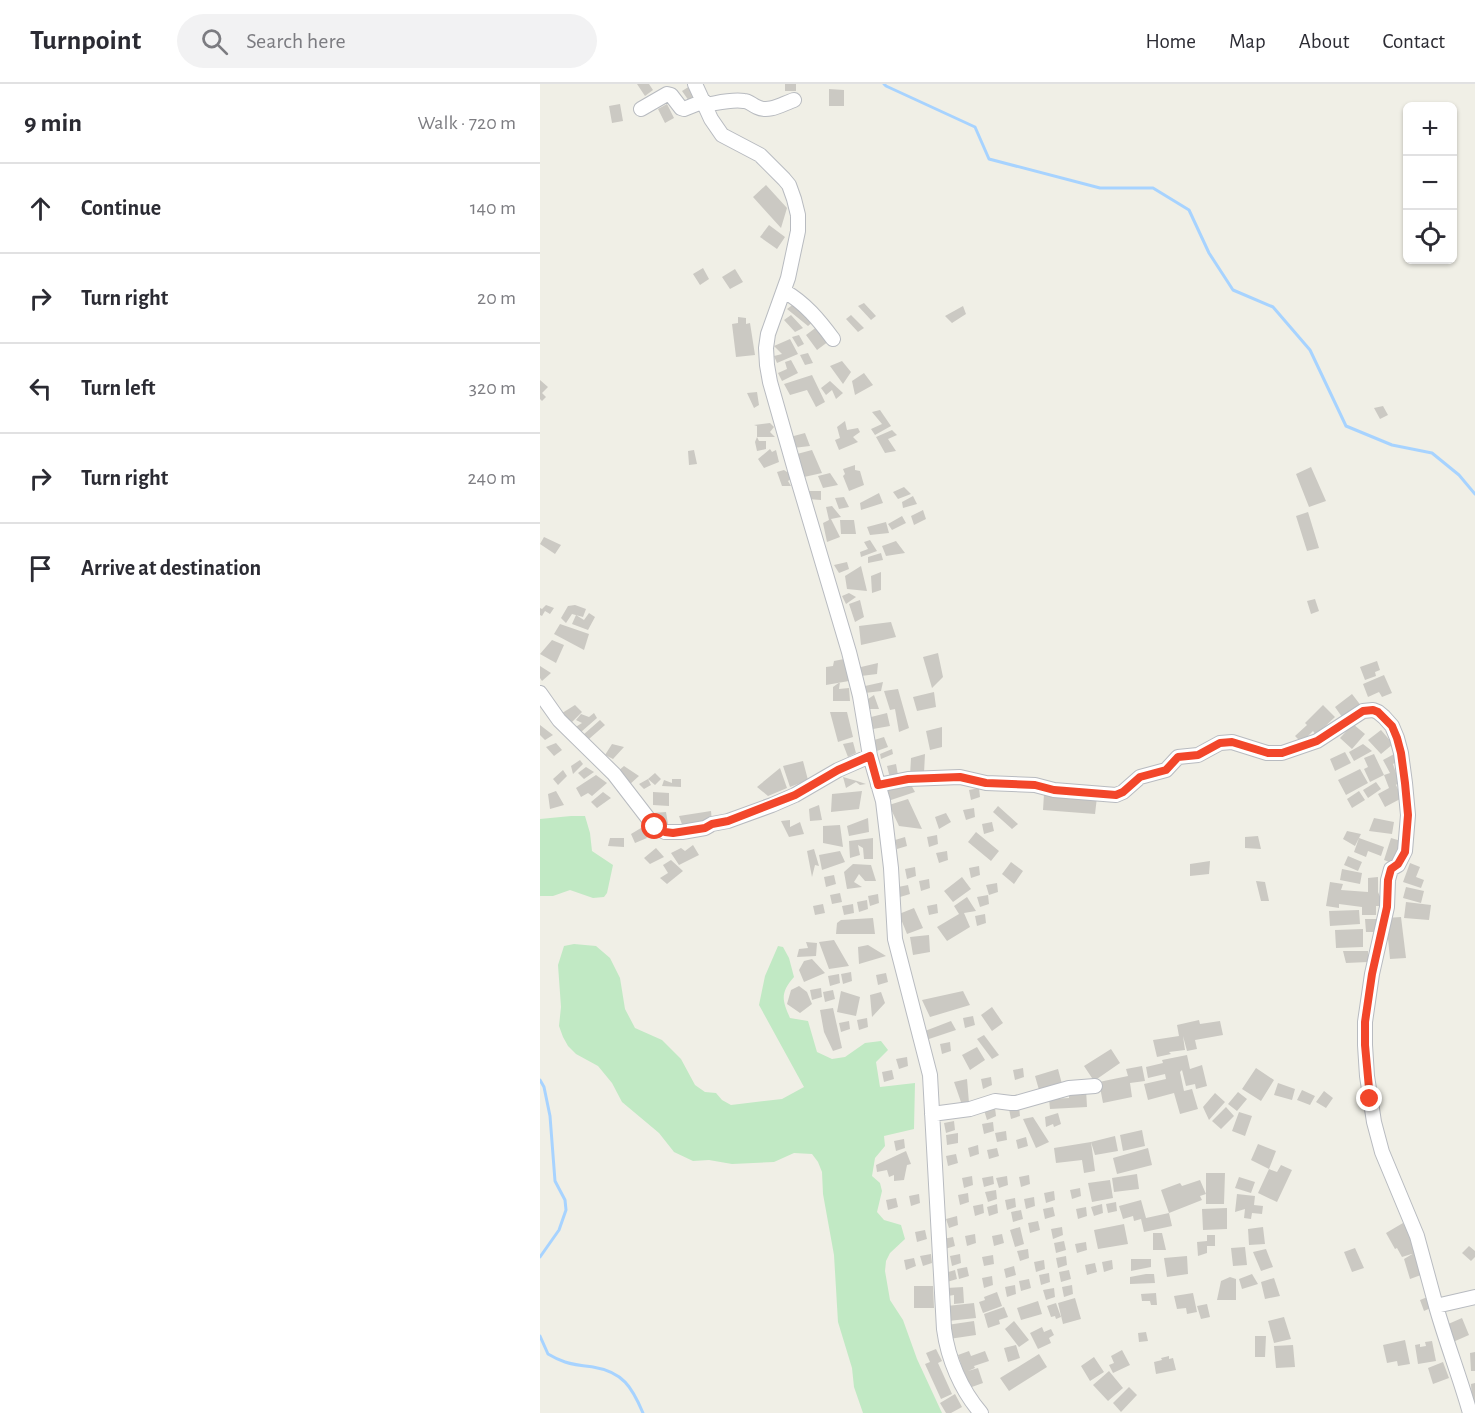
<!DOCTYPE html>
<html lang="en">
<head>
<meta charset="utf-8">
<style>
  body { margin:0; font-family:"Alegreya Sans",sans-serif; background:#f2f2f3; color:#2b2b33 }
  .controls { position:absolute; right:18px; top:18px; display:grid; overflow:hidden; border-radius:9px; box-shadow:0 2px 4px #0004 }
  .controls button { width:54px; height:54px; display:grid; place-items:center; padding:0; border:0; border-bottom:2px solid #e1e1e2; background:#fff; color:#2b2b33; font:30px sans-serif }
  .stop { position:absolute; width:18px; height:18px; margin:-14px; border:4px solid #f2462a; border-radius:50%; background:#fff }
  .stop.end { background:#f2462a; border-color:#fff; box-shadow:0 2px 6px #0008 }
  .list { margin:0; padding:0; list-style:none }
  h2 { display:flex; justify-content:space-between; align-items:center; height:78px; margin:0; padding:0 24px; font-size:26px }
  h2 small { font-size:20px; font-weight:400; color:#7c7c81 }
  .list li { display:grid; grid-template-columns:39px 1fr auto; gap:18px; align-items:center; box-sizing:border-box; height:90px; padding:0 24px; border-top:2px solid #e1e1e2 }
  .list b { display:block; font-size:22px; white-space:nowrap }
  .list em { font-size:20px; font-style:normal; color:#7c7c81 }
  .icon { flex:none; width:33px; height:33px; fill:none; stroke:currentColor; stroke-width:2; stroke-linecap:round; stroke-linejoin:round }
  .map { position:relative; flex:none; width:935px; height:1329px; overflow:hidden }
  header { display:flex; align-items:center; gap:36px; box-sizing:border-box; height:84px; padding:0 30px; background:#fff; border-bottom:2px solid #e1e1e2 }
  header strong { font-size:28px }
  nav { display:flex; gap:33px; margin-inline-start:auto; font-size:21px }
  .search { width:420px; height:54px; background:#f2f2f3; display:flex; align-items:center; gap:15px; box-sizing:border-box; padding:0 21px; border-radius:33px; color:#7c7c81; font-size:22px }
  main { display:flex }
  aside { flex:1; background:#fff }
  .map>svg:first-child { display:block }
  .green { fill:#c1e9c4 }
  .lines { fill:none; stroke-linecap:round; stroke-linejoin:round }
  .stream { stroke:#a7d3ff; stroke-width:3 }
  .building { fill:#cbc9c3 }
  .minor-casing { stroke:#b8bbc0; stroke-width:16 }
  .minor { stroke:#fff; stroke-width:14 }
  .route { stroke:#f2462a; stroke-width:8 }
</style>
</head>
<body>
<header>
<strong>Turnpoint</strong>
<div class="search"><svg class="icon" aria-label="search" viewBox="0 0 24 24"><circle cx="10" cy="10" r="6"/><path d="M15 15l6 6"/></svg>Search here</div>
<nav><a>Home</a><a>Map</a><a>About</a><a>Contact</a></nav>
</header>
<main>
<aside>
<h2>9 min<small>Walk · 720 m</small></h2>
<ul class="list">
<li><svg class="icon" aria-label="ahead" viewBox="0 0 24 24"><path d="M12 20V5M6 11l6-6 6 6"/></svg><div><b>Continue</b></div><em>140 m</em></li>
<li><svg class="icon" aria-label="right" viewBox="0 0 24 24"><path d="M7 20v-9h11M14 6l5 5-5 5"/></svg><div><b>Turn right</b></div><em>20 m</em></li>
<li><svg class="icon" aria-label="left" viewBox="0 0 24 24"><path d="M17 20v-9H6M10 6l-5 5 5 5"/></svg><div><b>Turn left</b></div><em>320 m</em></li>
<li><svg class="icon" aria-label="right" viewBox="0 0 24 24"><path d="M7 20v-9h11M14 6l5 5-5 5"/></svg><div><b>Turn right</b></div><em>240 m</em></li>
<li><svg class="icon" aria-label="arrive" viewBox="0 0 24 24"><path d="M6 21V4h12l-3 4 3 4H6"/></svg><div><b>Arrive at destination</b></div></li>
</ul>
</aside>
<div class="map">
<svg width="935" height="1329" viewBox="0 0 935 1329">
  <rect width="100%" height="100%" fill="#f0efe6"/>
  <!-- green -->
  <path class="green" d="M31,732H45L50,749L52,767L73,781L67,809L64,813L53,814L30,806L13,812H0V735Z
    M34,860L56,862L70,874L80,894L85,925L95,944L122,956L141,975L155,1001L165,1008L176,1009L182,1016L191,1021L242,1015L264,1003L219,921L225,892L238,862L243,863L249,874L254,893C240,909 242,916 250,934L268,937L277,968L292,975L305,973L325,959L341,957L348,966L336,978L340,1003L375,999L374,1045L344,1052L345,1062L335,1074L332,1092L340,1099L342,1107L337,1128L344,1136L361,1141L365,1155L350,1169L346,1177L345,1187L350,1216L363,1236L377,1275L402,1329H323L314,1303L312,1284L298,1238L294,1171L283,1110L282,1088L278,1078L272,1070L254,1069L234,1078L192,1080L169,1076L153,1077L134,1068L119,1049L82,1018L72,999L58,982L36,970L28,962L23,953L19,942L21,923L18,881L24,862Z"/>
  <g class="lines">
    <!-- stream -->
    <path class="stream" d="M344,0L346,2L435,43L449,75L560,104H613L649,126L669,169L693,206L733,223L770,266L806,342L852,361L892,369L919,391L935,410
      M0,996L4,1003L10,1032L15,1097L25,1116L26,1126L19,1146L0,1173
      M0,1252L8,1270C13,1273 19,1276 25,1278C34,1281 44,1282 53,1283C83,1288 92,1303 103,1329"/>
  </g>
  <!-- building -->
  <path class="building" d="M97,0H109L113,6L105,12Z
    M245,0H256V7H245Z
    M150,2L156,13L149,17L142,7Z
    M289,5L304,6V22H289Z
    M80,20L83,37L72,39L69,22Z
    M127,20L134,34L125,39L118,25Z
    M226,101L247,124L241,144L213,113Z
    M229,141L245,153L237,165L220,153Z
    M163,184L169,195L160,201L153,190Z
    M195,185L203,198L190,205L182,193Z
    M255,219L274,237L268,242L247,225Z
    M324,219L336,232L331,236L318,222Z
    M423,222L426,230L412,239L405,232Z
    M251,231L263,244L255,248L244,236Z
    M311,231L324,244L318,248L306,235Z
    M198,233L206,234V240L210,239L215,271L196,273L192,240L198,239Z
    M278,242L289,257L277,266L266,251Z
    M259,251L264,260L258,263L252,253Z
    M250,255L258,270L237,279L234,272L242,270L234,262Z
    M268,269L273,279L265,281L260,271Z
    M251,276L258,289L242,297L238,289L247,285L245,278Z
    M302,277L311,288L303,300L290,282Z
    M324,289L333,301L315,311L312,297Z
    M272,291L285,318L276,323L267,306L250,311L244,300Z
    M0,296L8,303L2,309L6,313L2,317L0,315Z
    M290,297L303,309L296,315L292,306L286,311L281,304Z
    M217,308L219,321L214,324L207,309Z
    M843,322L848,331L840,335L834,324Z
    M340,326L351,342L335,351L331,345L342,340L332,328Z
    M305,337L307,346L318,344L320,348L313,353L318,358L299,366L295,356L300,354L297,343Z
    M230,339L234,343L230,348L235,353H217V342L214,341Z
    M352,346L357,351L348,355L356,367L345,369L336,353Z
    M265,349L270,362L253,364L250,353Z
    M217,353L219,357H226V365L217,367L215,358Z
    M230,365L232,368L236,366L239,378L224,384L218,375Z
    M154,366L157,380L149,381L148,367Z
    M272,366L282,389L264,393L257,370Z
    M315,381V386L320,387L324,401L309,407L303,392L305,390L303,385Z
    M771,383L786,417L769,423L756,390Z
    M244,386L247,388L252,387V394L248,397L251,402H242L237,388Z
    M290,389L298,401L283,404L278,392Z
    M364,403L371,410L358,415L353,408Z
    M268,407H281V416L268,415Z
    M339,409L343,419L321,426L320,419Z
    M373,412L377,420L363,424L362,418Z
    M304,413L309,423L299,425L295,414Z
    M292,422L301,433L291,435L300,453L287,458L283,439L289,436L286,423Z
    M383,426L386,435L374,441L371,432Z
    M768,428L779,464L767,467L756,432Z
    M362,432L366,439L352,446L348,440Z
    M300,436H314L316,450H301Z
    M346,438L349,449L330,451L327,443Z
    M4,453L21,461L15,470L0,460Z
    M330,456L337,467L321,473L320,468L328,465L324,458Z
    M356,457L365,469L346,472L342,462Z
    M341,469L343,476L328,479V473Z
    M307,478L309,485L299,489L294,481Z
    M321,482L327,507L307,505L305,492Z
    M341,488V506L332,509L331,492Z
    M309,509L316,513L306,520L302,512Z
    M775,515L779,527L771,530L767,517Z
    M320,516L324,533L315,538L309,520Z
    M6,521L14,524L10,530L5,527L2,532L0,531V524L2,525Z
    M35,521L46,525L43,533L32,530L26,539L21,534L28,522Z
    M49,529L55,533L48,546L32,540L36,531L44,536Z
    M351,538L356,553L321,561L319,542Z
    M20,540L49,550L44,566L14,550Z
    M12,556L24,561L16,579L0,570Z
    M398,569L403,593L392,604L383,573Z
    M304,575L309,597L286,601V583L293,582L294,577Z
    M837,577L840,586L835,588L836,592L825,596L820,583Z
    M338,579L337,590L321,592V583Z
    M0,582L11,589L2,597L0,594Z
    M844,591L852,609L842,613L839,608L828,613L823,600Z
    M300,598L299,605L309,604L310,617H293V603Z
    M343,598L341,607L325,609V602Z
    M358,605L369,644L359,648L355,625L350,626L344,607Z
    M394,608L396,623L377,627L373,613Z
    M812,610L822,623L812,630L810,627L802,633L795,623Z
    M334,611L339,625H326L325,617Z
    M35,621L42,628L29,641L19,631Z
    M783,621L795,633L776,651L773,647L768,652L769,655L761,658L755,652L767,641L765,639Z
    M290,628H307L313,653L298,658Z
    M54,629L57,634L41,648L34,644L42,639L36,636L41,630L49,633Z
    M347,629L350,642L333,645L331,633Z
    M60,636L65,641L49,655L43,651Z
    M813,640L825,650L812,665L800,654Z
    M0,641L13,651L5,656L0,651Z
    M402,643V663L390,666L386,647Z
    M841,646L853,660L841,670L828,656Z
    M344,653L348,663L334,668L331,657Z
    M313,658L316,669L308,673L303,660Z
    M16,659L22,666L14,672L6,663Z
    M72,660L84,663L73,675L65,671Z
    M823,660L832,667L814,677L809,668Z
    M352,665L353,670L341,675L340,670Z
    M805,668L811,679L795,687L790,675Z
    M856,669L860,676L853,680L859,698L856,701L862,714L845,723L838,710L849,704L844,691L830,698L824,685L828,683L824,674L834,670L844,691L850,689L843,676Z
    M385,670L384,689L370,692L371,674Z
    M40,676L43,680L33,690L31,682Z
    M263,677L268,696L250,703L243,682Z
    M356,680L358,691L350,694L347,682Z
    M84,682L99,692L89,701L77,688Z
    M46,683L54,688L44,695L38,689Z
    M240,684L247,704L228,712L217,703Z
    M820,685L828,699L806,711L798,696Z
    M23,686L27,692L18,701L13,695Z
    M115,689L121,695L115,701L108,695Z
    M56,691L67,699L52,712L48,709L41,713L36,704Z
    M303,693L317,697L326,700L320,701L316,698L306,704Z
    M108,695L111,701L104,705L99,700Z
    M132,695H141V703L122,702L124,696L132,699Z
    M836,698L841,705L828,714L823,706Z
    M370,699L375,708L348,717L345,703Z
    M439,704L440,713L431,716L429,706Z
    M16,707L24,721L10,725L8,710Z
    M322,707L319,725L291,728L292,710Z
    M819,707L825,716L812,724L807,715Z
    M63,708L71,714L57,724L51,718Z
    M113,708L129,709V722L113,721Z
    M504,710L557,713L555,730L503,726Z
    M368,715L382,745L359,742L349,721Z
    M279,721L282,736L270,737L269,725Z
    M458,722L478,740L472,745L453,728Z
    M434,724L435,733L426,736L423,726Z
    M171,727L172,738L144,746L139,732Z
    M126,728L128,740L116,739L113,729Z
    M406,729L411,738L399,745L395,733Z
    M328,734L329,748L309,752L307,742Z
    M834,734L854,738L852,750L829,747Z
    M250,736V743L260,738L264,750L249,753L241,737Z
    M452,738L454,747L444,750L442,740Z
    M300,741L303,763L283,759V742Z
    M101,744L107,754L95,759L91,750Z
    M807,747L821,750L819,754L844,763L841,772L828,767L826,773L814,768L819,754L815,762L803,755Z
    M436,748L459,767L451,777L428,758Z
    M397,751L398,760L389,763L387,753Z
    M718,752L721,765L705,764V753Z
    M365,753L367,762L357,765L355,756Z
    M70,754H84V763L68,762Z
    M333,754V775H324L323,764L318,761L320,771L310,774L309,757Z
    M851,754L861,757L858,781L844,776Z
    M153,761L159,771L139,781L131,769L141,764L145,767Z
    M116,764L124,773L110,780L104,774Z
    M274,765L279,782L275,781L272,793L267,767Z
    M300,767L305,778L282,786L279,771Z
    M407,767L408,776L399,779L396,769Z
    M808,772L822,778L818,787L804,781Z
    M131,776L143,787L127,800L120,794L128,789L123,781Z
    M670,777L669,790L650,792V780Z
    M471,778L483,787L474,800L462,790Z
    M870,779L880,783L876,793L884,796L881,804L863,798Z
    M313,780L331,781L336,797H325L319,790L314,798L322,803L307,805L304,788Z
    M439,782L440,791L431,794L429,784Z
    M375,783L376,792L367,795L365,785Z
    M802,785L822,789L820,800L800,796Z
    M294,791L296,800L286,803L284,793Z
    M422,793L431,805L413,818L404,807Z
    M838,793V808L844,822H836V831H822V823L799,820V824L786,822L790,798L803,800L801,806L828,808V794Z
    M389,795L390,804L381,807L379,797Z
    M716,797L725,798L729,817H721Z
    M457,799L458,808L449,811L446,801Z
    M368,801L370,810L360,813L358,803Z
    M866,803L884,807L881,819L863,814Z
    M300,809L302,818L292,820L290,811Z
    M338,810L339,819L330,822L328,812Z
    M448,811L449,820L440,823L437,813Z
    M427,813L436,827L424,829L430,843L407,857L397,843L419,830L414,822Z
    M327,816L328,825L319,828L317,818Z
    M866,818L891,821L889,836L864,834Z
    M283,820L285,829L275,831L273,822Z
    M313,820L314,829L304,831L302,822Z
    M397,820L398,829L389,831L387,822Z
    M374,824L383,844L367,850L359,830Z
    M819,826L820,840L790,842L789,827Z
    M445,830L446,839L437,842L435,832Z
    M861,833L866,874L850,875L846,834Z
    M333,834L335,850H296L297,839L301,836Z
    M825,835H842L839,848H826Z
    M823,845V863L796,864L795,846Z
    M389,851L390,868L373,871L370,853Z
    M294,856L309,882L289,885L279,858Z
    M266,858L277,859L276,872L257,873L259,865L268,864Z
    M328,861L346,872L319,880L318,863Z
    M803,867H828V878L806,879Z
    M272,875L285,889L264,898L259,886L264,877Z
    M311,888L312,897L303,900L301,890Z
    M346,889L348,898L338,901L336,891Z
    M299,890L300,899L290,902L288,892Z
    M259,902L267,908L272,920L260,929L247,920L251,906Z
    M281,904L282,913L272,916L270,906Z
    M293,906L295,915L285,918L283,908Z
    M301,907L320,913L316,932L297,928Z
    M423,907L430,921L390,933L382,916Z
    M341,908L345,919L332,933L330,911Z
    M452,923L463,939L452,947L441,931Z
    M293,924L302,964L293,967L284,948L280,926Z
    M433,932L435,941L425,944L423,934Z
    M327,934L328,943L319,946L317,936Z
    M659,936L660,940L680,937L683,951L655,956L657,965L647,967L643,952L645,966L629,968L631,970L617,973L613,956L639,952L637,941Z
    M309,937L310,945L301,948L299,939Z
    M411,937L416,946L386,956L385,947Z
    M444,951L459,971L452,975L437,955Z
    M410,958L411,967L402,970L400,960Z
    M437,963L445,976L430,986L422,971Z
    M571,965L580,979L554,997L544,982Z
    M647,971L650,985L662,981L667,1002L656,1005L655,1000L646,1002L642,986L640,988L644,1007L652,1005L658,1025L640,1030L634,1009L608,1016L604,1000L626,995L625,990L608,994L606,983L623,979L622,976Z
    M367,973L368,982L359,985L356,975Z
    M602,982L605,997L590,999L592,1013L563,1019L559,998L588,992L586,985Z
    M483,984L484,993L475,996L473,986Z
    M716,984L734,996L721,1017L702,1005Z
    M518,985L522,1000L499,1006L495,992Z
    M352,986L354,995L344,998L342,988Z
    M451,993L452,1001L443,1005L441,995Z
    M427,995L429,1019L422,1021L414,998Z
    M738,999L755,1005L752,1016L734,1011Z
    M546,1005L547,1023L510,1025L509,1015L529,1014V1006Z
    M762,1006L775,1012L770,1021L757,1016Z
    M784,1007L793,1014L786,1024L776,1018Z
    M698,1008L707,1015L697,1027L688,1020Z
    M675,1009L685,1018L669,1036L663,1023Z
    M479,1023L480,1032L471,1035L469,1025Z
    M686,1023L694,1032L681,1045L672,1037Z
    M455,1024L456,1032L447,1036L444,1026Z
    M699,1028L712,1032L705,1052L692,1047Z
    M518,1029L521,1040L514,1043L513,1040L506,1043L505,1033Z
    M493,1033L509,1058L496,1064L483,1035Z
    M414,1037L415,1046L406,1049L404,1039Z
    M453,1038L454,1047L444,1050L442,1040Z
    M602,1046L605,1062L583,1067L580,1051Z
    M466,1047L467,1056L457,1058L455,1049Z
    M418,1049V1059L407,1061L406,1051Z
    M575,1052L578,1067L555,1071L551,1058Z
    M486,1053L488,1062L478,1065L476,1056Z
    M364,1055L365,1064L356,1067L354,1057Z
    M551,1058L555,1087L544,1089L542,1076L516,1079L514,1064Z
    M718,1060L736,1067L729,1085L711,1076Z
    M438,1061L439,1070L430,1073L428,1064Z
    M457,1064L459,1072L449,1075L447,1066Z
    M608,1064L612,1081L577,1090L573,1074Z
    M366,1067L371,1080L367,1081L364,1096L354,1097V1091L349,1093L347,1086L337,1088L336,1081Z
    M416,1070L418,1079L408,1082L406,1072Z
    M741,1081L752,1086L737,1118L718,1109L729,1085L737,1088Z
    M666,1089H685L684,1120H666V1110L660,1112L662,1116L629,1129L621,1106L640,1099L642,1102L660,1096L666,1110Z
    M597,1090L599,1105L574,1108L572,1094Z
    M489,1091L490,1100L481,1103L479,1093Z
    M432,1092L433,1101L424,1104L422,1094Z
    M453,1092L454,1100L444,1103L442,1094Z
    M467,1092L468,1101L459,1104L456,1094Z
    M699,1093L715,1098L711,1109L695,1104Z
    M570,1096L573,1114L552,1118L548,1099Z
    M540,1104L541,1112L532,1115L530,1106Z
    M456,1106L457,1115L448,1118L445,1108Z
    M514,1107L515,1116L506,1119L504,1109Z
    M428,1109L429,1118L420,1121L418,1111Z
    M379,1110L380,1119L371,1122L369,1112Z
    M697,1110L715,1112L714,1121L723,1122L722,1130L712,1129L711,1135L704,1134L705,1125L695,1128Z
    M494,1113L495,1122L486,1125L484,1115Z
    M356,1114L358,1123L348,1126L346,1116Z
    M475,1114L476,1123L467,1126L465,1116Z
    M601,1116L606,1134L629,1129L632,1142L604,1148L601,1135L594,1137L593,1132L583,1135L579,1122Z
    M576,1118L577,1127L568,1129L566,1120Z
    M443,1120L444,1129L435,1132L433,1122Z
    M457,1120L458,1129L449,1132L447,1123Z
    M562,1120L563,1129L554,1132L551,1123Z
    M513,1123L515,1132L505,1135L503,1125Z
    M546,1123L547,1132L538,1135L536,1125Z
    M687,1124V1145L663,1146L662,1125Z
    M481,1126L483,1135L473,1138L471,1128Z
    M417,1132L418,1141L409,1144L406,1135Z
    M498,1137L500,1146L490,1149L488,1139Z
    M863,1139L873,1156L878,1168L862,1173L857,1164L855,1165L846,1149Z
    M584,1140L588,1160L558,1165L554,1146Z
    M480,1143L484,1160L475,1163L470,1146Z
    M522,1143L523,1151L513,1155L511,1145Z
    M723,1143L725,1160L709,1161L708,1145Z
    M385,1146L387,1155L377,1158L375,1148Z
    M613,1149H622L626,1166H613Z
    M435,1150L436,1159L427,1162L425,1152Z
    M462,1150L464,1159L454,1162L452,1152Z
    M667,1151H675V1162H667V1169L658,1172L657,1158L667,1157Z
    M413,1153L415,1162L405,1165L403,1155Z
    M524,1157L526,1166L516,1169L514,1159Z
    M546,1158L547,1166L537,1169L535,1160Z
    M929,1162L935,1167V1173L931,1177L922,1169Z
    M705,1163L707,1181L693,1182L691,1164Z
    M815,1164L824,1184L812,1188L804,1168Z
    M488,1165L489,1174L480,1177L477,1167Z
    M726,1165L733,1183L721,1187L713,1168Z
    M874,1169L881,1191L870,1195L864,1175Z
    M391,1170L392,1179L383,1182L380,1172Z
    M420,1170L421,1179L412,1182L410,1172Z
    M453,1171L454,1180L444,1182L442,1173Z
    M526,1172L527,1181L518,1184L516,1174Z
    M647,1172L648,1190L627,1193L624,1174Z
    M374,1174L376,1182L366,1186L364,1176Z
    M591,1175H611V1183L591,1187Z
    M504,1176L505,1185L496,1188L494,1178Z
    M572,1176L573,1185L564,1188L562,1178Z
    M555,1179L557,1188L547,1191L545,1181Z
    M474,1182L476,1191L466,1194L464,1185Z
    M427,1183L429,1192L419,1195L417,1185Z
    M415,1186L417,1195L407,1198L405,1189Z
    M529,1186L531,1195L521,1198L519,1188Z
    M509,1189L510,1198L501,1201L499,1191Z
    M606,1190H614L615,1199L590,1200V1193Z
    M712,1190L718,1200L702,1205L699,1195Z
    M452,1192L453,1201L444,1204L442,1194Z
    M690,1193L696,1195V1216H677L681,1197Z
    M734,1194L740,1212L725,1215L721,1198Z
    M489,1195L491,1204L481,1207L479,1197Z
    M475,1201L476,1210L467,1213L465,1203Z
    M532,1201L533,1210L524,1213L522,1203Z
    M374,1202H393L394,1224H374Z
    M423,1203L424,1219L414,1220V1211L408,1212L407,1204Z
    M514,1204L515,1213L506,1216L503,1206Z
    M457,1208L462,1222L443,1229L439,1218L445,1216L444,1213Z
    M616,1209L617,1221H611L610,1217H602L601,1210Z
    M653,1209L657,1228L647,1230L646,1224L637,1225L634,1212Z
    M890,1212L895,1222L884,1227L880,1216Z
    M535,1214L541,1235L523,1240L518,1219Z
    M498,1217L502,1230L481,1236L477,1224Z
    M434,1219L436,1234L408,1237L407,1222Z
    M516,1219L521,1233L516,1235L515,1232L511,1233L507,1222Z
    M667,1220L670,1233L661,1235L657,1222Z
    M464,1223L468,1233L459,1236L460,1240L448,1244L444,1230Z
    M744,1233L751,1255L734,1259L728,1237Z
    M922,1234L929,1251L913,1258L906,1241Z
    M434,1237L436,1251L409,1255L407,1241Z
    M474,1237L489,1256L479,1263L465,1245Z
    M502,1243L504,1248L511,1245L514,1251L509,1254L511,1259L498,1265L490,1249Z
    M606,1248L608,1257L599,1258L598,1249Z
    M715,1252H726L725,1273H715Z
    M865,1256L870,1280L858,1282L857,1277L847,1279L843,1261Z
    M892,1257L896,1277L878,1280L875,1261L880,1260V1263L886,1262L885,1258Z
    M476,1261L480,1274L468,1278L464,1264Z
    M753,1261L755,1283L736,1284L734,1262Z
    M396,1265L402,1277L398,1279L412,1310L401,1315L385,1280L390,1278L386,1269Z
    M582,1266L590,1281L573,1289L569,1281L574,1279L571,1272Z
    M429,1267L431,1272L445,1267L449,1277L434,1282L435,1284L428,1287L438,1284L443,1299L429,1304L418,1271Z
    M935,1268V1287H931L930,1269Z
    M499,1270L507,1283L469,1307L460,1294Z
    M629,1272V1275L633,1274L636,1286L616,1290L614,1278L622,1276L621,1274Z
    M554,1273L564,1288L550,1297L541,1282Z
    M903,1278L909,1294L893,1300L888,1284Z
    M569,1287L583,1304L568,1317L553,1301Z
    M935,1299V1318L932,1319L931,1300Z
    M589,1303L597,1311L581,1328L573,1319Z
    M415,1310L422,1323L411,1329H406L400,1319Z"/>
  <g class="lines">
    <!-- minor casing -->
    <g class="minor-casing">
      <path id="minor" d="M155,0L171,35L182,51L220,71L244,95L249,101L254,115L258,131V147L248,194L228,250L226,264L227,281L230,298L255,386L309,568L320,612L330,672L343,717L351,784L355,855L390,991L404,1245C408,1275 421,1306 441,1329
        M165,21C178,19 191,15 204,17C209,17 212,21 217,23C229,29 242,20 254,16
        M101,25L127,10L131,11L141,24L144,25L164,17
        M244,207C265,219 279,236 293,255
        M0,609L19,636L74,690L114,742L125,748H142L165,744L172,740L188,737L232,721L255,711L298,686L330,672
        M338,701L368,695L420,693L446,699L495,701L514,706L576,711L583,708L600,693L626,686L638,673L658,671L680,659L692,658L727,669H742L777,657L823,627L833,626L838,628L844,633L852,642L857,654L861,669L865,699L868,731L865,767L858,781L851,785L848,796L847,823L832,890L825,938V961L827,992L834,1038L842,1068L877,1152L896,1222
        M392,1030L430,1025L455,1017L471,1019H476L529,1004L555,1002
        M930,1329C920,1293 906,1258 896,1222L935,1213"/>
    </g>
    <!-- minor -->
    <use href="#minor" class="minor"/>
  </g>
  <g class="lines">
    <!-- route -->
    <path class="route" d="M115,743L125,748L133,749L165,744L172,740L188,737L255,711L298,686L330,672L338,701L368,695L420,693L446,699L495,701L514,706L576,711L583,708L600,693L626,686L638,673L658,671L680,659L692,658L728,669H742L777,657L823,627L833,626L838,628L852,642L857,654L861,669L865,699L868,731L865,768L858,780L851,785L848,796L847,823L832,890L825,938V961L830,1015"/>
  </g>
</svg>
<div class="controls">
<button>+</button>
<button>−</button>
<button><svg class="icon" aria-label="locate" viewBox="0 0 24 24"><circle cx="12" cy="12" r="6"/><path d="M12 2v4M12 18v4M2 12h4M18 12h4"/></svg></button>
</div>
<div class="stop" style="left:115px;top:743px"></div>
<div class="stop end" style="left:830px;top:1015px"></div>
</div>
</main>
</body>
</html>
